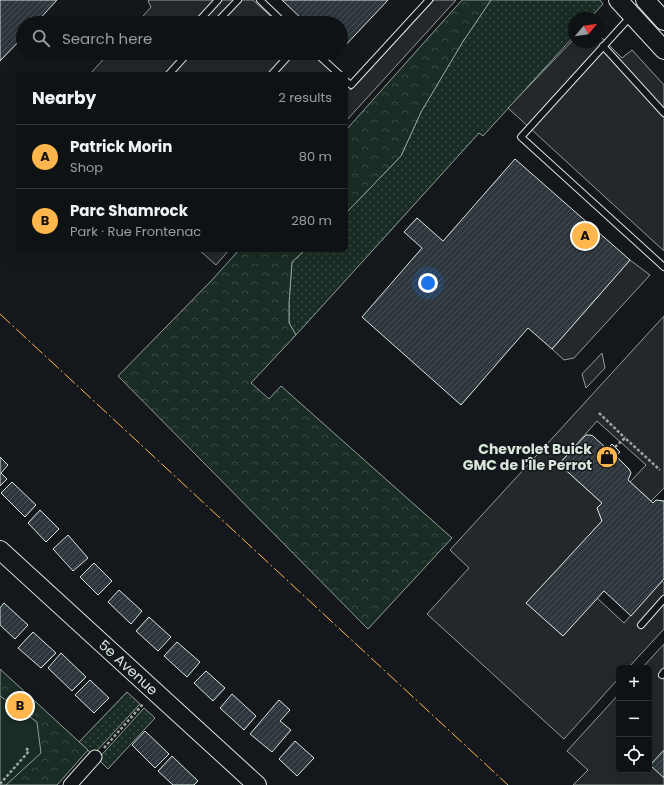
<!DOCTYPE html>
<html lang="en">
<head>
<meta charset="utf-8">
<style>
  body { margin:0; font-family:Poppins,sans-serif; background:#181b1e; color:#f1f3f6 }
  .controls { position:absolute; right:12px; bottom:12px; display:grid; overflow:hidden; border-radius:6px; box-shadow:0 4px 16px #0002 }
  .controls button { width:36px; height:36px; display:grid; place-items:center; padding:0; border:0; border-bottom:1px solid #2f3234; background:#0f1215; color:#f1f3f6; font:20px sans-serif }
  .compass { position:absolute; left:568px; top:12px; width:36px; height:36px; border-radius:50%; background:#0f1215; box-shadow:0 4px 16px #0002; rotate:61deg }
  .you { position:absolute; left:428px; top:283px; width:14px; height:14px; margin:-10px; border:3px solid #fff; border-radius:50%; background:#1a73e8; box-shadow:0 0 0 6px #1a73e833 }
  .badge { display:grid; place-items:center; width:26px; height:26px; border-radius:50%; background:#ffb74d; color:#111; font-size:13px; font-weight:700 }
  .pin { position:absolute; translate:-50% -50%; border:2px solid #fff; box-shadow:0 1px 4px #0006 }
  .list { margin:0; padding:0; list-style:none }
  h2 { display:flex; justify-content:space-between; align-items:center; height:52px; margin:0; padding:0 16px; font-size:17px }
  h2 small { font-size:13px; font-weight:400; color:#9b9ea0 }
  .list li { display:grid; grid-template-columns:26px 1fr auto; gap:12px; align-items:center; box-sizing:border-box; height:64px; padding:0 16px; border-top:1px solid #2f3234 }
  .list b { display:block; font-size:15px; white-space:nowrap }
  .list p { margin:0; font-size:13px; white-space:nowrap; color:#9b9ea0 }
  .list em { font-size:13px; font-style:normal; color:#9b9ea0 }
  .icon { flex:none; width:22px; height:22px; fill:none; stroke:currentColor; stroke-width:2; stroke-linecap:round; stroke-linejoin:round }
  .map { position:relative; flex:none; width:664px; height:785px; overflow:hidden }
  .search { position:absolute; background:#0f1215; box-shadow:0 4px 16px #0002; left:16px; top:16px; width:332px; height:44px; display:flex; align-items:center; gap:10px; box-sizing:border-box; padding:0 14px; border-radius:22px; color:#9b9ea0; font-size:15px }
  .panel { position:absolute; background:#0f1215; box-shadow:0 4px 16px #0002; left:16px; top:72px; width:332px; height:180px; border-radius:6px }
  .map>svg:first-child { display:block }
  .grass { fill:url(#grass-dots); stroke:#939e99 }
  .forest { fill:url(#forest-crowns); stroke:#939e99 }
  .pitch { fill:#1a2d24; stroke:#939e99 }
  .parking { fill:#24282b; stroke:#939e99 }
  .building { fill:url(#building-hatch); stroke:#d8e6dc }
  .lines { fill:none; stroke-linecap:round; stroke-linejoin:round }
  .lane-casing { stroke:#d8e6dc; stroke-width:8 }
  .street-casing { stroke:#d8e6dc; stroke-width:15 }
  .secondary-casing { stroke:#d8e6dc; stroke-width:20 }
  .path { stroke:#9da8a2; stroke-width:2.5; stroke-dasharray:3 2; stroke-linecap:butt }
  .lane { stroke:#14181c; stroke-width:6 }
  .street { stroke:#14181c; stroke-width:13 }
  .secondary { stroke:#14181c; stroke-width:18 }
  .power { stroke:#ffb74d; stroke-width:1; stroke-dasharray:14 3 2 3; stroke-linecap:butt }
  .labels { text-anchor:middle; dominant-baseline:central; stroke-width:3; stroke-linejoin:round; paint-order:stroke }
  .poi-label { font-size:14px; font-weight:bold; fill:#d8e6dc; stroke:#14181c; text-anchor:end }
  .street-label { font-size:14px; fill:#d8e6dc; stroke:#14181c }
</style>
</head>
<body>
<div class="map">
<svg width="664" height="785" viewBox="0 0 664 785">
  <defs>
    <pattern id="grass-dots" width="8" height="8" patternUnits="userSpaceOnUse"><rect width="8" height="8" fill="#1a2d24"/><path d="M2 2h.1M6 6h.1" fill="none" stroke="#3b4b43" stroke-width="1.8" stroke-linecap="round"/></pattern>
    <pattern id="forest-crowns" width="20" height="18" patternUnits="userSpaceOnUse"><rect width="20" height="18" fill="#1a2d24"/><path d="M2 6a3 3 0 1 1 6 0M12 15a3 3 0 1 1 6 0" fill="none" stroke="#3b4b43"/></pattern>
    <pattern id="building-hatch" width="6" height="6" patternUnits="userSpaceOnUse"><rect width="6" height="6" fill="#2c363c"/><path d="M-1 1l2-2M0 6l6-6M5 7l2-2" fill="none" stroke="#4a5358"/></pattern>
  </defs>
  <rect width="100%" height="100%" fill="#14181c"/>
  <!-- grass -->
  <path class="grass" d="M491,0H600L603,4L590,18H574V36L483,136L479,133L296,335L289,323V303L292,262L305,250H346V213L401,156L421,112L462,43Z
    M127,692L140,704L93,755L79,742Z
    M144,708L155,718L108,769L98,759Z"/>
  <!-- forest -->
  <path class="forest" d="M462,0H491L462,43L421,112L401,156L346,213V130Z
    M239,250H305L292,262L289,303V323L296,335L251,383L269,399L281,386L452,538L368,629L118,376L212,280Z
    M0,669L88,750L57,785H0Z"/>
  <!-- pitch -->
  <path class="pitch" d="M0,696L37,722L41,753L6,785H0Z"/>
  <!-- parking -->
  <path class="parking" d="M150,0H253L278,23H137L151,7L148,1Z
    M434,0H456L346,121V85L351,90Z
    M598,34L622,58L632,50L664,85V251L508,108L574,39V42H598Z
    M109,53H311L334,74H90Z
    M199,250H229L216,265Z
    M630,260L650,275L574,358L564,360L552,349Z
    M664,316V488L651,501L630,482L646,465L597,421L559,464L602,503L598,508L602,521L527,603L563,636L597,598L624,623L662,581L664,583V629L628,668H619V678L564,739L427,614L469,568L450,550Z
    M602,353L605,368L586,388L582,374Z
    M664,644V785H573L588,770L567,751L619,694V770H649V668H642Z"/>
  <!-- building -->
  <path class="building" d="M0,0H57L36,23H23V37L0,61Z
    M282,0H388L341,50V23H306Z
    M515,159L630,260L552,349L528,328L461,405L362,317L422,248L404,232L417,218L443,241Z
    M586,435H590L593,436L607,449L612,444L620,452L616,456L629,469L631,473L628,480L653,503L656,500L664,501V579L631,616L604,591L563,636L526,603L602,521L597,508L602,503L559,464Z
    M0,457L8,465L1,473L7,479L0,486Z
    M12,482L36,505L25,517L1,493Z
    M40,510L59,529L46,542L28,523Z
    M68,535L88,558L73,571L53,549Z
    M94,563L112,581L98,595L80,577Z
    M119,590L142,611L131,624L108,602Z
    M4,603L28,625L15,639L0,625V608Z
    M149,617L171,637L158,651L136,631Z
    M33,632L56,653L41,668L18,648Z
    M177,642L200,662L187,677L164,656Z
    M61,653L86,677L72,691L48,668Z
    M206,671L225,688L213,701L194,683Z
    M90,680L109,698L94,713L75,695Z
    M232,694L256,716L244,730L220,708Z
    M279,700L290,710L280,721L291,730L272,752L250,734Z
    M145,731L169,754L155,768L132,745Z
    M295,741L314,758L297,776L279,759Z
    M664,750V778L650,765Z
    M172,756L198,781L194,785H173L158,771Z"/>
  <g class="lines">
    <!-- lane casing -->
    <g class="lane-casing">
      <path id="lane" d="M260,0L284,23
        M631,16L521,137L664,267
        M197,23L218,0
        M216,23L238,0
        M603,46L664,113
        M316,53L339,74
        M169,74L188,53
        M272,74L291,53
        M346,81L351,85L429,0
        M641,625L664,599
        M662,675L664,672"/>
    </g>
    <!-- street casing -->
    <g class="street-casing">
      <path id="street" d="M70,785L95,757"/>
    </g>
    <!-- secondary casing -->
    <g class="secondary-casing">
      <g id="secondary">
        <path d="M618,0L664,50"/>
        <path d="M645,0L664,21"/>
        <path id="s1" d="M0,550L257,785"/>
      </g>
    </g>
    <!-- path -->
    <path class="path" d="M599,413L625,438
      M615,447L625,438L660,470
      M104,748L143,704
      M0,784L29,751L25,747"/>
    <!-- lane -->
    <use href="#lane" class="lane"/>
    <!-- street -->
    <use href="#street" class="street"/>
    <!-- secondary -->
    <use href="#secondary" class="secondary"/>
    <!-- power -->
    <path class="power" d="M0,314L508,785"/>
  </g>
  <!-- icons -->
  <defs>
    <g id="shop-disc" transform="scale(1.15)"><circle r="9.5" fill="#ffb74d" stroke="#14181c"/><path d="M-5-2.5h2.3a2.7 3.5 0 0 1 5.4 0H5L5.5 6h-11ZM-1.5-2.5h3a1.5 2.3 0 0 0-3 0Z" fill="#111"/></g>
  </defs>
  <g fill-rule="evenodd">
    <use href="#shop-disc" x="607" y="457"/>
  </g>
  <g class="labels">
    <!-- poi labels -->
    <g class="poi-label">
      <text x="592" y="449">Chevrolet Buick<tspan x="592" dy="16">GMC de l'Île Perrot</tspan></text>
    </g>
    <!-- street labels -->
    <g class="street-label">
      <text stroke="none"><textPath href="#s1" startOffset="174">5e Avenue</textPath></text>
    </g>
  </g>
</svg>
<div class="controls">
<button>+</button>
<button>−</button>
<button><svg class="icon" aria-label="locate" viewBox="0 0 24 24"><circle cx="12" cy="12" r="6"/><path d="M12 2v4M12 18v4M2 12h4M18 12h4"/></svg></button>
</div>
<svg class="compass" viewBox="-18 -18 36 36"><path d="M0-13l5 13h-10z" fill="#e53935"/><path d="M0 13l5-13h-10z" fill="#9b9ea0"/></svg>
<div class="you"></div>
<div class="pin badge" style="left:585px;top:236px">A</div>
<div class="pin badge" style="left:20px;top:706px">B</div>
<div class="search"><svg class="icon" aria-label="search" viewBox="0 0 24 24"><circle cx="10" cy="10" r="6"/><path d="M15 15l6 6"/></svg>Search here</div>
<section class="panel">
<h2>Nearby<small>2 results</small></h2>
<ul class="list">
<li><span class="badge">A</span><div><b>Patrick Morin</b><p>Shop</p></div><em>80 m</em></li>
<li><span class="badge">B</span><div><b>Parc Shamrock</b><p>Park · Rue Frontenac</p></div><em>280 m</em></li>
</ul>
</section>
</div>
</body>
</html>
